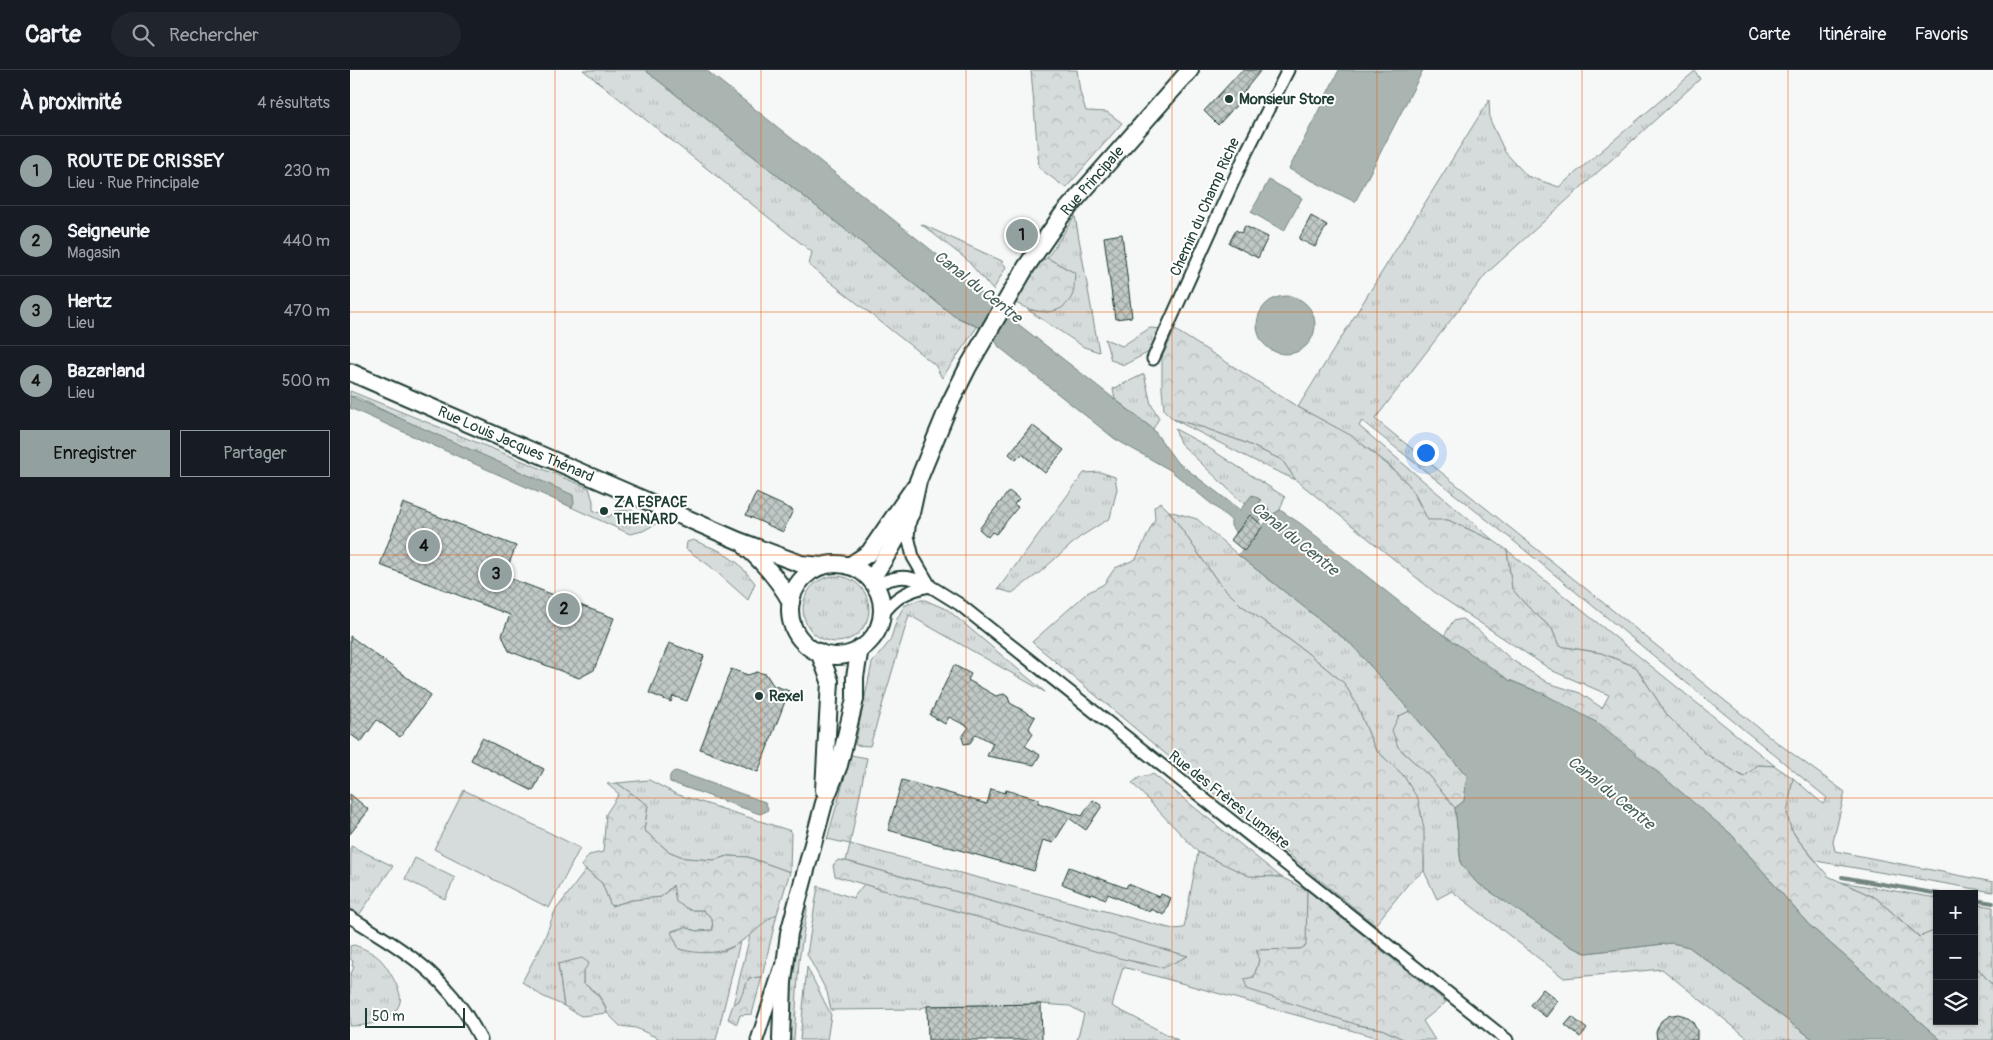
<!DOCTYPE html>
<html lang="fr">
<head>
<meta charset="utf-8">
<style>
  body { margin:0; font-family:Pangolin,sans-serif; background:#20242c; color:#f1f3f6 }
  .controls { position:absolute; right:15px; bottom:15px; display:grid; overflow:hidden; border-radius:0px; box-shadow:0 1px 4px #0004 }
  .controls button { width:45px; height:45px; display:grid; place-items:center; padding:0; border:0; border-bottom:1px solid #363941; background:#171b24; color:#f1f3f6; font:25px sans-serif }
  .scale { position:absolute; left:15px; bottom:12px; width:100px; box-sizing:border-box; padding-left:5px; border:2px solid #1f3d34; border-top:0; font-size:14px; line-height:18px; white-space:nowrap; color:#1f3d34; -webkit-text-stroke:4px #fff; paint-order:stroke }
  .you { position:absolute; left:1075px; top:382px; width:18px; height:18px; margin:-12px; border:4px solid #fff; border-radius:50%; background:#1a73e8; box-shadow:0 0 0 8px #1a73e833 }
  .badge { display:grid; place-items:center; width:32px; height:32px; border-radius:50%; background:#92a19f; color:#111; font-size:16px; font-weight:700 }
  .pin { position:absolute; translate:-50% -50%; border:2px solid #fff; box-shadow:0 1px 5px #0006 }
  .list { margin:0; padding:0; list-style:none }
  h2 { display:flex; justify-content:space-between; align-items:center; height:65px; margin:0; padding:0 20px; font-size:21px }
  h2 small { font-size:16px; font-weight:400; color:#9ea1a6 }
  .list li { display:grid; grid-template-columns:32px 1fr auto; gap:15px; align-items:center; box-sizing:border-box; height:70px; padding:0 20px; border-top:1px solid #363941 }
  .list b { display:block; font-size:19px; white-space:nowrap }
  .list p { margin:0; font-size:16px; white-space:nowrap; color:#9ea1a6 }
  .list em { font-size:16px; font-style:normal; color:#9ea1a6 }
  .actions { display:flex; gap:10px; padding:15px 20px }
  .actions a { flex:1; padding:11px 0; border:1px solid #92a19f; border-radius:0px; text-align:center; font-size:18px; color:#92a19f }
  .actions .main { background:#92a19f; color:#111 }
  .icon { flex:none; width:28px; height:28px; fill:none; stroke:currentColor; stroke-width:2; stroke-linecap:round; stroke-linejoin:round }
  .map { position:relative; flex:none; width:1643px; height:970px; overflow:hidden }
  header { display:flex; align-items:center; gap:30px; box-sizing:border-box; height:70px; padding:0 25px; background:#171b24; border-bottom:1px solid #363941 }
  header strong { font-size:24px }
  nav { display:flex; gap:28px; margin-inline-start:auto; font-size:18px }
  .search { width:350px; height:45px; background:#20242c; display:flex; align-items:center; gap:12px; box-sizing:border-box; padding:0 18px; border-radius:28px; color:#9ea1a6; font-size:19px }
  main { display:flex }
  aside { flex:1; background:#171b24 }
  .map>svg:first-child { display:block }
  .grass { fill:url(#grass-tufts); stroke:#7a8c88 }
  .forest { fill:url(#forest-crowns); stroke:#7a8c88 }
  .pitch { fill:#d6dcdb; stroke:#7a8c88 }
  .water { fill:#aab5b1; stroke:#72857f }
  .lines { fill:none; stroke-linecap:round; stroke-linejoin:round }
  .stream { stroke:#72857f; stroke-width:4 }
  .building { fill:url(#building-cross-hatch); stroke:#1f3d34 }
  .street-casing { stroke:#1f3d34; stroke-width:15 }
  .secondary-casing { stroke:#1f3d34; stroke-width:20 }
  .street { stroke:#fff; stroke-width:11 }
  .secondary { stroke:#fff; stroke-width:16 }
  .grid { fill:none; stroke:#e8590c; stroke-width:1; stroke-opacity:0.55 }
  .poi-dot { fill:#1f3d34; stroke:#fff; stroke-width:2 }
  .labels { text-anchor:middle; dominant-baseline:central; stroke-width:4; stroke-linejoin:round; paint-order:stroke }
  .poi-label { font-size:15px; font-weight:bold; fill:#1f3d34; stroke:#fff; text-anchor:start }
  .street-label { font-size:15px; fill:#1f3d34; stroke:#fff }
  .water-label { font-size:16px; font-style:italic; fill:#49615a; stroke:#fff }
</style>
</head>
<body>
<header>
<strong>Carte</strong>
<div class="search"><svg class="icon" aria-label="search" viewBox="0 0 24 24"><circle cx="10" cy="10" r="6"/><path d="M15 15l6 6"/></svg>Rechercher</div>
<nav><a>Carte</a><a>Itinéraire</a><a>Favoris</a></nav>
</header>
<main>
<aside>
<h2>À proximité<small>4 résultats</small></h2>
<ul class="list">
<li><span class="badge">1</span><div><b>ROUTE DE CRISSEY</b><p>Lieu · Rue Principale</p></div><em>230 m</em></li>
<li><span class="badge">2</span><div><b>Seigneurie</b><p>Magasin</p></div><em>440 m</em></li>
<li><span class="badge">3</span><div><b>Hertz</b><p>Lieu</p></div><em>470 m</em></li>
<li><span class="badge">4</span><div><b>Bazarland</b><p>Lieu</p></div><em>500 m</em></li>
</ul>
<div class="actions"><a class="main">Enregistrer</a><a>Partager</a></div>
</aside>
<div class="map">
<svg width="1643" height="970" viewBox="0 0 1643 970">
  <defs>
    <pattern id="grass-tufts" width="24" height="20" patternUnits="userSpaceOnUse" patternTransform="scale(1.25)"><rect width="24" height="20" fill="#d6dcdb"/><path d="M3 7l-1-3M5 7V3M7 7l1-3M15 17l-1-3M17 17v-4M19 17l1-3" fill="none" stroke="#b7bebd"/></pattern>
    <pattern id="forest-crowns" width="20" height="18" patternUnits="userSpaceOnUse" patternTransform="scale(1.25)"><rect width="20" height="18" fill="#d6dcdb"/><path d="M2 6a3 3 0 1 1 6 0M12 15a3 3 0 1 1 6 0" fill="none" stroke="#b7bebd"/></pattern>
    <pattern id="building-cross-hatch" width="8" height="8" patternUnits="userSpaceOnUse" patternTransform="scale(1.25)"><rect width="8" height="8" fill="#c0c9c6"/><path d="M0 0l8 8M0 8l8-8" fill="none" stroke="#9ba4a2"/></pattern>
  </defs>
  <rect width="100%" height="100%" fill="#f6f7f7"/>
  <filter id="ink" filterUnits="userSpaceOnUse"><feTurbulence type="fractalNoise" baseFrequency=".02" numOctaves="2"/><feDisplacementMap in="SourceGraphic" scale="10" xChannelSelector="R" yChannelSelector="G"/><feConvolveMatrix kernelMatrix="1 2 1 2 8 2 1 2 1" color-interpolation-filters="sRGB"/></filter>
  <g filter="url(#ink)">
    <!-- grass -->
    <path class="grass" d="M233,0H295L604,246L627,257L592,308L585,295L459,195L462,182Z
      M1345,1L1350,9L1136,204L1025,349L1425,671L1495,722L1483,772L1485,781L1643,812V822L1466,791C1455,777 1438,762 1437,743C1436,732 1441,719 1443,708L1473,734L1477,728L1160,468L1012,351L1009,356L1144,471L1098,450L1078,451C1072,439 1066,424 1058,414C1027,379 988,359 948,337L1139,30L1140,50L1155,82L1177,106L1209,117Z
      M725,146L749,282L734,277L678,240L698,242L725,203L697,188Z
      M571,154L652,191L656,197L643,220L616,189Z
      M800,258L813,259L801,281L774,295L761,290L755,269L772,276Z
      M794,304L801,334L809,348L803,359L765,329L763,319Z
      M0,321L239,418L243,431V440L259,447L265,441L282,440L309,452L293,461L280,464L221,437L223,436L7,327L0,326Z
      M823,349L855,358L896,373L932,390L946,410L913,395Z
      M825,359L851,373L935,427L930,440L922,445L919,442L918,437L909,433L911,430L902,425L895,435L830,373Z
      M750,402L765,407L767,419L760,448L730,467L689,503L662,523L648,519L734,403Z
      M819,441L847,449L888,485L1002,575L1060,641L1049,646L1048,677L1078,705L1105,738L1111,794L1126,812L1222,877L1236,883L1322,873L1339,877L1464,970H1400L1312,899L1214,908L1102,821L1087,829L1074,801V787L1053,705L1025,679L1007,635L994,613L955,581L891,535L868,512Z
      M343,470L370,481L389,494L405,513L398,530L360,496L336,479L337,472Z
      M1157,480L1425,696L1408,695L1394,707L1356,684L1317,645L1286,597L1251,583L1209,576L1202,559L1176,535L1162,519Z
      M453 539a33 33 0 1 1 66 0a33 33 0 1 1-66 0Z
      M568,530H575L598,540L695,622L559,545L520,676L505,675L522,593L540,571L547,549L554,536Z
      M501,685L517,688L500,774L823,859L834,858L848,782L899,805L931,807L957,820V876L950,879L907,880L909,890L904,907L1008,955L1032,959L1055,970H1036L773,897L762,936L828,970H727L734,944L720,936L691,934L577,936L569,939L481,940L477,922L457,884L468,816L503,828L514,814L792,894L837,886L496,791L500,774L477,769Z
      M299,710L326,724L441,761L440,802L398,787L378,786L364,790L335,788L318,781L294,760L298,735L267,713Z
      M1,776L43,796L9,845L0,839Z
      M236,800L252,813L261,836L281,830L311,827L324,815L340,840H353L362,848L363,860L346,861L335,857L322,861L329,879L375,881L390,872L366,970H312L286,958L270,956L257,943L255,935L247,923L233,913V902L208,894L214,936L192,926L172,912L193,872L205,841Z
      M1491,812L1587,828V863L1584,861L1570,867L1526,828Z
      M455,826L457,840L449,891L444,970H439L443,889Z
      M1624,834L1643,837V916L1624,894Z
      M427,844L412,907L399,908L389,931L383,935L400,866L415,850Z
      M4,875C13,878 24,883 31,890C38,898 53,922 50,932C45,952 16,956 0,956V906L4,897L2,896L3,891L0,889V876Z
      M457,897L481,945L477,970H450Z"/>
    <!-- forest -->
    <path class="forest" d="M681,0H727L730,22L736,41L757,42L772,53L716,118L689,98Z
      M697,188L725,203C724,209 725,220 722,226C711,249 683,243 666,233L685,195Z
      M825,260L948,337L1002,366L1039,396L1059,415L1078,450H1098L1144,471L1157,480L1162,519L1176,535L1202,559L1209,576L1251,583L1286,597L1317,645L1356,684L1394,707L1408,695L1425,696L1443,708L1437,744L1441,759L1448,770L1478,806L1526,828L1569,867L1584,861L1587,863V951H1624V894L1643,916V970H1591L1458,854L1381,764L1196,625L1159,610L1094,566L1103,551L1112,549L1127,559L1162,590L1198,613L1230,623L1252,638L1259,625L1203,601L1088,525L946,410L932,390L896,373L855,358L823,349L814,340L812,319V287Z
      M810,432L819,441L868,512L891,535L955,581L994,613L1007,635L1025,679L1053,705L1068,729L1074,759V801L1059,813L1025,855L806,676L682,572L737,523L754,514L765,498L786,489L805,449L804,437Z
      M1060,641L1117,706L1114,731L1105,738L1078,705L1048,677L1042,660L1049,646Z
      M803,704L931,807L899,806L848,782L782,713L790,707Z
      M267,713L298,735L294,760L318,781L335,788L364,790L378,786L398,787L440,802L427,844C415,850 409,859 399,866C376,884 356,886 329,879L321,862L335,857L346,861L363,860L362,848L353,840H340L326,832L323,815L311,827L281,830L261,836L252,813L231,796L239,785L253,782L256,744L269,724L257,714Z
      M488,790L496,791L838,886L813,898L769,888L485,806L483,795Z
      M957,820L1096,932L1073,951L1085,970H1055L1032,959L1008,955L897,919L894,909L904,907L909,890L907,880L950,879L956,876Z
      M232,888L239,893L233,902V913C245,922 253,929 257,943L231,946L214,936L208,894Z
      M412,907L402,944L390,945L387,954L378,949L383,935L389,931L399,908Z"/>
    <!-- pitch -->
    <path class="pitch" d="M114,720L230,778L199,838L84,779Z
      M65,788L105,808L95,829L55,809Z"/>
    <!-- water -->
    <path class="water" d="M295,0H356L605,199L641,233L803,359L826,391L890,440L902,425L911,430L909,433L918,437L919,442L907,453L912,457L922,445L930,440L951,454L1071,549L1159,610L1196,625L1250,654L1381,764L1458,854L1591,970H1464L1339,877L1322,873L1236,883L1222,877L1126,812L1111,794L1105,738L1114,731L1117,706L1002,575L888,485L905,466L892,456L886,463L881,456V450L820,400L765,369L649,277C641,260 620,253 604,246Z
      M989,0H1073L1005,132L939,99Z
      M919,110L952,128L934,161L901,142Z
      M907 255a29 29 0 1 1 58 0a29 29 0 1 1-58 0Z
      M0,326L223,425L224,433L221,437L0,338Z
      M326,701L415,732L418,738L417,741L410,744L320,712C319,707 320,702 326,701Z"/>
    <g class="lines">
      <!-- stream -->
      <path class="stream" d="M1492,807L1589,824
        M1624,830L1643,833"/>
    </g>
    <!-- building -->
    <path class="building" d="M892,0H911L891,25L894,27L868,55L854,41Z
      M961,146L977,155L965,177L949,169Z
      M895,156L918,167L908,188L879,173L886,160L891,163Z
      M772,164L782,247L765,249L754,167Z
      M682,355L714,380L695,403L672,384L666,390L659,384Z
      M659,421L669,429L664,434L668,437L646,464L642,462L638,467L629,459Z
      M406,423L443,440L433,462L396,445Z
      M53,433L166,476L154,506L264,548L244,600L229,608L159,581L152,565L160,545L30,495Z
      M900,445L913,456L894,481L881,470Z
      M0,566L81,625L50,667L27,650L11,672L0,664Z
      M319,573L354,586L337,631L323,626L321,632L299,623Z
      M604,595L621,604L618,610L646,626L654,624L658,627L660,633L685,647L679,658L683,664L675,676L690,685L684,695L637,686L643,673L626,664L620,673L614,674L612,667L619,657L599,647L595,654L580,645Z
      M381,599L398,605L407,602L416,604L423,615L439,621L408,702L350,679Z
      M132,668L194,699L183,721L121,690Z
      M552,710L637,734L641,719L655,723L656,720L689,729L688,733L732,746L743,730L752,736L736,760L719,748L703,773L693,770L684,801L538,760Z
      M0,724L19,740L0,764Z
      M719,797L776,818L778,814L810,827L811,824L821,828L814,845L801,839L800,842L758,824L756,829L742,824L741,825L712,814Z
      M1193,919L1208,931L1196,947L1180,935Z
      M691,934L692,970H578L577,936Z
      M1328,944L1335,946L1342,951L1347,960V970H1307L1306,962L1311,951L1318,946Z
      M1222,947L1237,959L1230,967L1215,955Z"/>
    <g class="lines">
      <!-- street casing -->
      <g class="street-casing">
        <path id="street" d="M803,289L897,81L938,0
          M560,450L558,466L563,487L580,516L609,534L1157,970
          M525,515C548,505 558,504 580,516C558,520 545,527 532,545
          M0,847C59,884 98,905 131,970
          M407,970L430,899"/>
      </g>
      <!-- secondary casing -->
      <g class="secondary-casing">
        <g id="secondary">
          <path id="s1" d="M0,302L389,471L451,494L472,496"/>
          <path d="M396,477C415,494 429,510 441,532"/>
          <circle cx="486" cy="540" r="46"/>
          <path d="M499,496L519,483L563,419"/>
          <path id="s2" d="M521,510L540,480L561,443L568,411L600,333L618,297L676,197L712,145L840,0"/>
          <path d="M469,582L480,611L474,720"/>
          <path d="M431,970L433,912L439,863L474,733L489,695L505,629V607L510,578"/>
        </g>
      </g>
      <!-- street -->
      <use href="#street" class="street"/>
      <!-- secondary -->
      <use href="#secondary" class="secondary"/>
    </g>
  </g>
  <!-- grid -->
  <path class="grid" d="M205,0V970M411,0V970M616,0V970M822,0V970M1027,0V970M1232,0V970M1438,0V970M0,242H1643M0,485H1643M0,728H1643"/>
  <!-- markers -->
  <g class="poi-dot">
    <circle cx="879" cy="29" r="5"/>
    <circle cx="254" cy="441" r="5"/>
    <circle cx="409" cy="626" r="5"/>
  </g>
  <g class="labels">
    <!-- poi labels -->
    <g class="poi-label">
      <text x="889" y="29">Monsieur Store</text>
      <text x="264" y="432">ZA ESPACE<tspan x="264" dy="17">THENARD</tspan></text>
      <text x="419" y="626">Rexel</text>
    </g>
    <!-- street labels -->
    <g class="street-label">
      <text stroke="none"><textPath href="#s2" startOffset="460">Rue Principale</textPath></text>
      <text transform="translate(855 137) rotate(-66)">Chemin du Champ Riche</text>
      <text stroke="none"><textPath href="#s1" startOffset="181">Rue Louis Jacques Thénard</textPath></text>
      <text transform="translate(879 730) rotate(38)">Rue des Frères Lumière</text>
    </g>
    <!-- water labels -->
    <g class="water-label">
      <text transform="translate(628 217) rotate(38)">Canal du Centre</text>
      <text transform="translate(945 469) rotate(39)">Canal du Centre</text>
      <text transform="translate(1261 723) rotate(39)">Canal du Centre</text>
    </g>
  </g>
</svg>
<div class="controls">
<button>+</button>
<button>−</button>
<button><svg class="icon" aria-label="layers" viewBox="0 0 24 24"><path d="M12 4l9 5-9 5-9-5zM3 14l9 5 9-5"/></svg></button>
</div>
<div class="scale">50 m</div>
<div class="you"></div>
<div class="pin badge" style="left:672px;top:165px">1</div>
<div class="pin badge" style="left:214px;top:539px">2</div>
<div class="pin badge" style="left:146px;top:504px">3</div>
<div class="pin badge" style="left:74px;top:476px">4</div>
</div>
</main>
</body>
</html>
